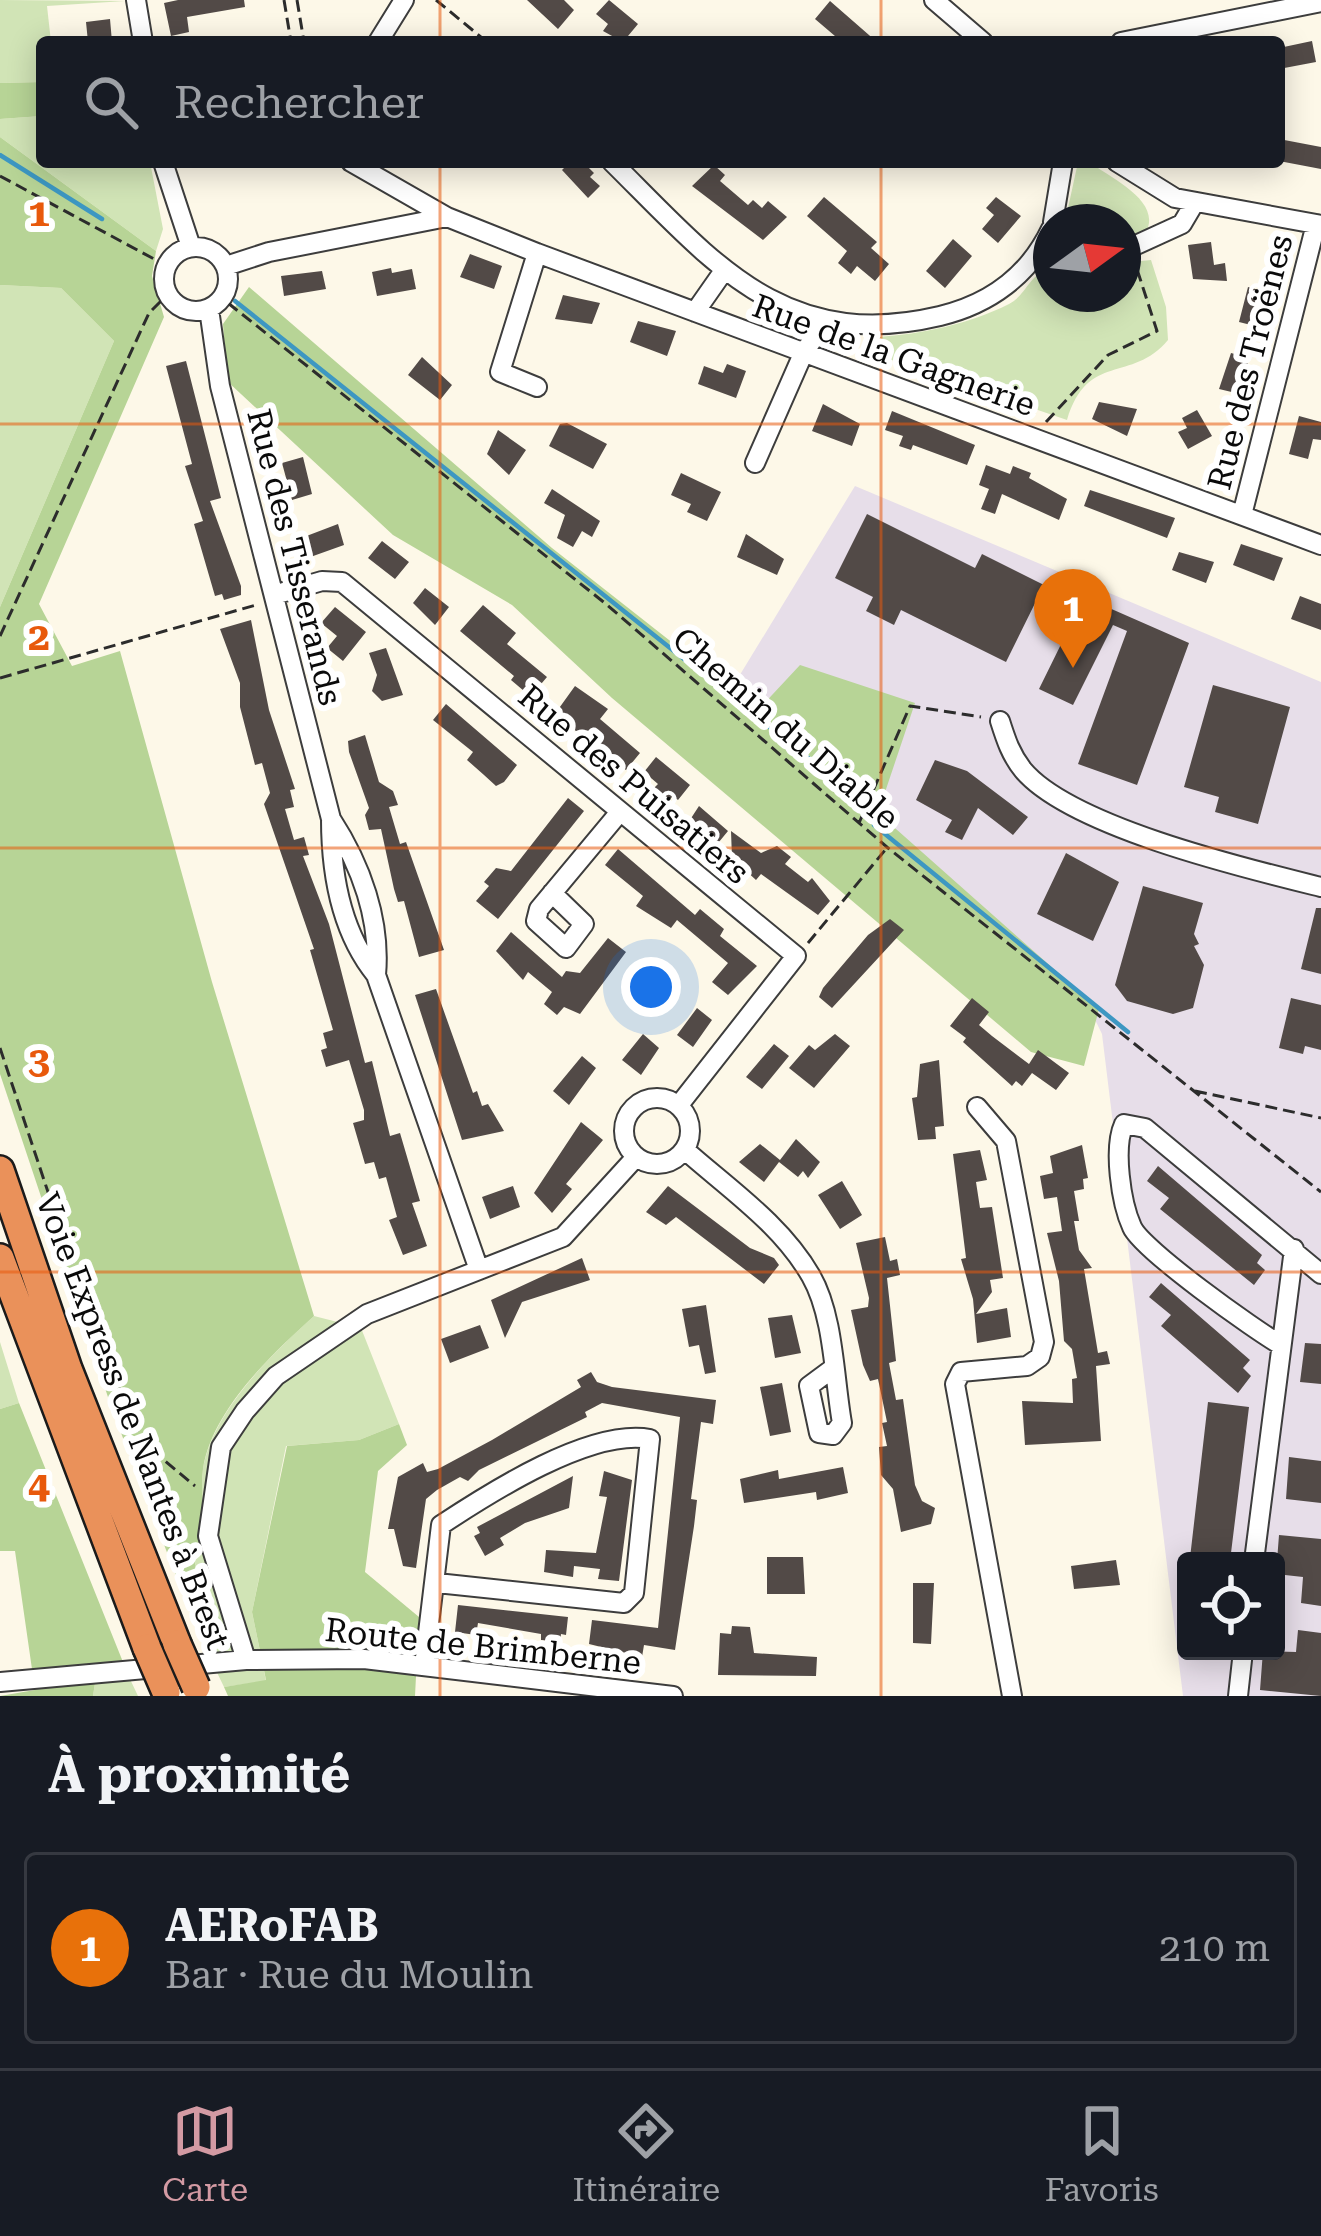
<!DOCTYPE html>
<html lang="fr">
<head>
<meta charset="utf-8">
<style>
  body { margin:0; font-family:"Roboto Serif",serif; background:#242831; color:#f1f3f6 }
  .controls { position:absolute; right:36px; bottom:36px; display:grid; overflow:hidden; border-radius:12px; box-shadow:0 6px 30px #0003 }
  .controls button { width:108px; height:108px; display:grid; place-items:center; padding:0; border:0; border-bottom:3px solid #363941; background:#171b24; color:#f1f3f6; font:60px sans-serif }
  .compass { position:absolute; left:1033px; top:204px; width:108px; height:108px; border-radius:50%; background:#171b24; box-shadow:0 6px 30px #0003; rotate:75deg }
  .you { position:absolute; left:651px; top:987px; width:42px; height:42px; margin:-30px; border:9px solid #fff; border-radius:50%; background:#1a73e8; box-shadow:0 0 0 18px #1a73e833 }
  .badge { display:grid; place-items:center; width:78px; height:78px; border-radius:50%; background:#d39aa3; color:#fff; font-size:39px; font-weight:700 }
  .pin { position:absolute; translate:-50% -99px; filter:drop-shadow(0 3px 6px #0008) }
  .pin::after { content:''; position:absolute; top:63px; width:42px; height:36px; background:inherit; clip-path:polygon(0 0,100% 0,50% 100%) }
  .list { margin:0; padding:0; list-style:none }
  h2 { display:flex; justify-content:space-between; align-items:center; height:156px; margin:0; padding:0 48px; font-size:51px }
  h2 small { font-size:39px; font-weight:400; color:#9ea1a6 }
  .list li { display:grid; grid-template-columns:78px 1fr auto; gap:36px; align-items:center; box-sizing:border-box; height:192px; margin:0 24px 24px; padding:0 24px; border:3px solid #363941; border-radius:12px }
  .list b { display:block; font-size:45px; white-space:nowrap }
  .list p { margin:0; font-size:39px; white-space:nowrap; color:#9ea1a6 }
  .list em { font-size:39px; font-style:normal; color:#9ea1a6 }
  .icon { flex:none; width:66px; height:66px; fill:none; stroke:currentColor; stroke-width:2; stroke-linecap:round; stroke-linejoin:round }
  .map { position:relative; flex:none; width:1321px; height:1696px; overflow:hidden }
  .search { position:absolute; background:#171b24; box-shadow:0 6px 30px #0003; left:36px; right:36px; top:36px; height:132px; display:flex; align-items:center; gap:30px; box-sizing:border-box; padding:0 42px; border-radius:12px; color:#9ea1a6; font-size:45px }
  .sheet { height:372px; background:#171b24 }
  nav { display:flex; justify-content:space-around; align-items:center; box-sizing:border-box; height:168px; border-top:3px solid #363941; background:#171b24; font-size:33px; color:#9ea1a6 }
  nav a { display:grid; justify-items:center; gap:6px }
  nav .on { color:#d39aa3 }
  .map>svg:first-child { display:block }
  .industrial { fill:#e7dee9; fill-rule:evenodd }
  .green { fill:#d1e4b6 }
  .forest { fill:#b7d496 }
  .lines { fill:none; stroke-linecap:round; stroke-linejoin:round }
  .stream { stroke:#3d97c2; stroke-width:4.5 }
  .building { fill:#524a47 }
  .minor-casing { stroke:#3d3d3d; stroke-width:22 }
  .highway-casing { stroke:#1b1b1b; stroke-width:32 }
  .path { stroke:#2c2c2c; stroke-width:3; stroke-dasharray:12 6; stroke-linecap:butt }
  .minor { stroke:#fff; stroke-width:18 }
  .highway { stroke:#ea915a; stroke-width:27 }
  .highway-bridge-casing { stroke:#1b1b1b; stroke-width:32; stroke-linecap:butt }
  .highway-bridge { stroke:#ea915a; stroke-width:27 }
  .grid { fill:none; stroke:#e8590c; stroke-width:3; stroke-opacity:0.55 }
  .labels { text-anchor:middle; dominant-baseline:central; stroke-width:12; stroke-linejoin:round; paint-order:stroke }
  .street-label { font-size:33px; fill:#0a0a0a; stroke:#fff }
  .grid-label { font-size:39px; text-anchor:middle; font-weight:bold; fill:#e8590c; stroke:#fff; stroke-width:12; stroke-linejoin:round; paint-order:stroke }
</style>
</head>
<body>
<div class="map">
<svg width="1321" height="1696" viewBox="0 0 1321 1696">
  <rect width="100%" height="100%" fill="#fdf8e8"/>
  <!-- industrial -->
  <path class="industrial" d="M855,486L1321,682V1696H1183L1102,1034L1082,993L724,701ZM1186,1561H1276V1651H1186Z"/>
  <!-- green -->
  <path class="green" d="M0,0L125,1L47,6L51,42H42V82L0,83Z
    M42,116V162H150L163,229L156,251L0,137V119Z
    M1078,162H1089C1111,178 1160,200 1147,230L1123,242V222H1065Z
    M1151,260L1166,307L1168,340C1131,384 1088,351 1067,420L871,353L878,337C922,334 969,324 1009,304C1027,295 1028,274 1051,269V294H1123V263Z
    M0,285L61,288L114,341L0,607Z
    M314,1316L361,1328L399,1424L359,1440L286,1446L252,1612L266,1681L224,1687L198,1633L222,1624L198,1577L193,1552C210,1529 199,1497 203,1469C213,1410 272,1354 314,1316Z
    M0,1342L19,1403L0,1409Z
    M129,1677L138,1696H93L95,1683Z"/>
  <!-- forest -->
  <path class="forest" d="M42,82V116L0,119V83Z
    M0,137L156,251L152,276L164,317L39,604L72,666L120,651L212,982L314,1316C272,1354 212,1410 203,1469C199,1497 210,1529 193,1553L198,1577L223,1625L198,1633L113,1412L0,1074V607L114,341L61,288L0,285Z
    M249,287L552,548L758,710L800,665L915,703L878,813L1099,1009L1084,1066L1031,1052L612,698L512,605L393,535L227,381L223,324Z
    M19,1403L129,1677L95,1683L93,1696H0L35,1690L15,1551H0V1409Z
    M399,1424L407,1445L378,1471L365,1572L419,1617L415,1696H228L224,1687L266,1680L252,1612L287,1446L359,1440Z"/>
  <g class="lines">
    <!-- stream -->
    <path class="stream" d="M0,155L102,219
      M235,301L847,789
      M874,825L1128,1032"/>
  </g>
  <!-- building -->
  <path class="building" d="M178,0H244L245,7L187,17L189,32L171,36L164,3Z
    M527,0H564L574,10L558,29Z
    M609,0L638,24L623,42L603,31L608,24L596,14Z
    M830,1L877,42H842L815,19Z
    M110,19L112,42H88L86,22Z
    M1312,41L1316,62L1279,69V48Z
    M1279,139L1321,147V169L1279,161Z
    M570,162H583L594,173L590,177L600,186L588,198L562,170Z
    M714,165L725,175L720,181L748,205L753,200L762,208L768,201L787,217L763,240L692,186Z
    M824,197L877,242L871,248L889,264L875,281L857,266L851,274L838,263L847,251L807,216Z
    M996,197L1021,216L998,243L982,229L994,215L986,208Z
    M953,239L972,256L945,288L926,271Z
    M1211,242L1214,265L1225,263L1227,281L1193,279L1188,245Z
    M470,254L502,266L494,289L460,277Z
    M391,268L392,273L412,269L416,289L377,296L372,272Z
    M322,271L326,289L284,296L281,276Z
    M1248,287L1270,293L1259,327L1239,322Z
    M563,295L600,303L592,324L555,319Z
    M638,321L676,331L667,356L630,342Z
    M1231,353L1249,358L1240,394L1219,389Z
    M422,357L452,385L440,400L408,375Z
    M186,361L221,498L210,501L241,586V595L224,600L222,594L215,596L194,524L203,521L185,466L192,464L166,366Z
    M727,364L746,371L736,398L698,384L704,366L723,373Z
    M1099,402L1137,409L1127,436L1092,419Z
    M823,404L860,424L852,446L812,431Z
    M1197,410L1212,436L1188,449L1178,432L1187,428L1182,418Z
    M892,411L975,445L967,465L913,445L911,450L899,446L903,436L885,430Z
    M1299,416L1321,422V440L1313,439L1308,459L1289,454Z
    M567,423L607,444L593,469L549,446L560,424Z
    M498,430L526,450L509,475L487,454Z
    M303,457L312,494L292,500L282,463Z
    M986,465L1010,474L1013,466L1031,473L1029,478L1067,499L1059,520L1002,494L995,514L981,509L989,489L979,485Z
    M681,473L721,492L707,521L687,512L691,504L671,495Z
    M552,489L600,521L592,537L582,531L573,547L557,538L565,515L544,503Z
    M1090,490L1175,518L1167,538L1084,506Z
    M867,514L975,568L982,554L1044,585L1006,662L901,610L894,625L866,611L873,597L835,578Z
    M338,524L344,545L302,560L296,540Z
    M746,534L784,559L777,575L737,557Z
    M382,541L409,562L395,579L368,558Z
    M1241,544L1283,558L1274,581L1233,565Z
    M1179,552L1214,562L1206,583L1172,570Z
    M425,588L449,607L435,625L413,603Z
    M1075,593L1189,643L1137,785L1078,764L1127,631L1113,625L1073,705L1039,689L1072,622L1063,617Z
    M1300,596L1321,604V630L1291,619Z
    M483,605L516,633L507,644L547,677L536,690L530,686L524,691L511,680L514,676L460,631Z
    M335,607L366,632L343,661L327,648L337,636L321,623Z
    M251,620L269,710L295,789L290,790L294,807L285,809L294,840L304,837L309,855L303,856L329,924L365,1063L372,1061L390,1136L400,1133L420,1201L412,1203L427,1246L403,1255L389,1220L397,1217L386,1177L379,1179L374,1162L365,1164L353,1123L364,1120V1110L349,1060L326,1067L321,1050L327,1048L323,1033L333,1030L310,950L314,949L264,804L270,793L262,763L255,765L240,707V683L220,629Z
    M386,648L403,695L382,701L372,691L377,675L369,653Z
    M1213,685L1290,707L1258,824L1215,812L1219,797L1184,787Z
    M575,686L608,709L600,719L640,753L626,770L589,745L557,711Z
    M446,704L517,765L504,782L496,786L484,775L467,760L473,752L433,720Z
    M365,735L379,782L393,791L398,805L389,807L400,844L406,842L444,950L419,957L404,901L398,902L394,889L381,829L369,830L365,815L369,808L349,752L348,741Z
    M656,757L690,785L678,800L673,796L669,800L654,788L658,784L644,772Z
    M935,760L967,771L1028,817L1013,835L978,808L962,840L945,832L952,820L916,800Z
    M568,798L584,811L498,919L476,901L489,886L484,882L496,868L511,871Z
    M699,806L728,831L714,848L684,829Z
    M731,831L761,853L777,846L791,857L785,864L808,882L812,878L830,901L818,915L761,874L756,880L732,858Z
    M618,849L695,915L700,909L724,929L720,936L757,966L728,995L712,982L728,963L677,920L671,928L636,906L643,896L605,865Z
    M1066,853L1119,882L1093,941L1037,914Z
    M1143,886L1203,903L1194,934L1199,944L1194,946L1204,965L1193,1008L1173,1014L1127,1001L1115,985Z
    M1316,908H1321V974L1301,969Z
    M890,919L904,930L832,1008L819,997L823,988L868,935Z
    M511,932L562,977L566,971L580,973L608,938L626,952L580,1014L564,1007L557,1015L544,1004L552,992L528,972L523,980L496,951Z
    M436,989L473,1093L477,1091L482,1106L488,1104L504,1131L462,1140L415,995Z
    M972,998L989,1012L979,1025L992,1036L1029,1064L1038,1050L1069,1073L1056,1090L1032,1073L1022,1086L1016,1081L1012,1086L963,1042L966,1038L950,1026Z
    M1291,998L1321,1005V1050L1305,1046L1303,1054L1279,1048Z
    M697,1008L712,1020L693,1047L677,1035Z
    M643,1034L659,1048L641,1075L622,1060Z
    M835,1034L850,1046L814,1088L789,1068L809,1045L815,1050Z
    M774,1044L789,1056L762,1089L746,1077Z
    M582,1056L596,1068L569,1105L553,1091Z
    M939,1060L944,1126L935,1127L936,1139L918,1140L912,1098L917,1097L920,1064Z
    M581,1122L603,1140L566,1184L572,1189L552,1213L534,1193Z
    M796,1139L820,1162L808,1178L803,1171L798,1177L779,1162L764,1182L739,1162L760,1144L780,1160Z
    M1082,1145L1088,1178L1083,1179L1084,1189L1074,1191L1079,1221H1074L1079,1250L1092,1268L1084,1269L1098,1353L1107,1351L1110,1364L1096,1366L1101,1441L1025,1445L1022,1401L1073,1403L1072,1379L1077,1378L1072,1349L1064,1341L1059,1281L1047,1233L1062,1231L1057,1197L1044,1199L1040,1176L1053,1173L1050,1156Z
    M980,1150L987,1180L976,1182L980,1208L992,1207L1003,1278L990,1280L992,1292L976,1314L1007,1308L1011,1337L977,1343L973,1299L961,1259L966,1258L953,1154Z
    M1158,1166L1262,1255L1257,1263L1265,1270L1254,1285L1160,1209L1169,1198L1147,1181Z
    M842,1181L862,1215L840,1229L818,1195Z
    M513,1186L520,1207L490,1219L482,1197Z
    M668,1186L750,1248L774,1258L779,1265L764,1284L676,1217L666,1225L646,1212Z
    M885,1237L890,1261L897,1259L900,1275L887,1278L896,1361L889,1363L896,1400L903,1399L915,1485L922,1501L935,1508L931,1524L901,1532L893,1489L881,1475L879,1447L887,1446L882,1423L887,1422L878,1379L870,1381L863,1365L851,1310L868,1307L869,1298L856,1243Z
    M582,1258L590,1280L522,1302L505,1338L491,1300Z
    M1161,1283L1250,1360L1243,1368L1251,1376L1238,1393L1161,1326L1171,1315L1149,1297Z
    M706,1305L716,1372L705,1374L699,1345L689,1347L682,1309Z
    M792,1315L801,1353L775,1358L768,1318Z
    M480,1325L489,1348L450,1363L441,1339Z
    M1305,1343L1321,1344V1384L1300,1382Z
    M591,1372L597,1382L612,1387L716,1400L713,1424L701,1422L691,1499L697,1500L694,1526L675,1650L644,1645L642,1657L589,1644L592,1620L658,1628L680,1417L602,1403L585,1412L587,1417L479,1470L468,1481L460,1477L437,1490L426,1499L416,1568L403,1566L394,1529H388L398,1477L423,1463L427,1472L438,1469L492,1440L581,1387L577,1380Z
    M782,1383L791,1432L770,1436L760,1387Z
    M1208,1402L1249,1407L1230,1561L1190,1558Z
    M1289,1457L1321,1461V1503L1286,1499Z
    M843,1467L848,1493L817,1500L816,1492L744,1503L740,1479L778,1470L779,1479Z
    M604,1471L632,1480L619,1581L598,1579L600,1569L574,1566L573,1577L544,1572L546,1550L596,1553L607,1497L599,1496Z
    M573,1476L569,1508L525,1523L500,1538L504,1545L485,1556L474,1536L480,1533L477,1527Z
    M1279,1535L1321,1539V1606L1301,1603L1303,1577L1276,1574Z
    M767,1557H803L805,1594H767Z
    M1116,1560L1120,1585L1074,1589L1071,1566Z
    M913,1583H934L931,1644L913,1643Z
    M458,1605L568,1617L566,1635L561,1634L560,1642L541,1640V1634L478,1623L476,1635L455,1632Z
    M732,1626L750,1627L754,1653L817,1657L816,1676L718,1675L720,1633L731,1634Z
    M1298,1630L1321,1633V1696L1260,1690L1263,1651L1296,1652Z"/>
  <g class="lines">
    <!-- minor casing -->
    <g class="minor-casing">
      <path id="minor" d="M136,0L143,42
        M934,0L983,42
        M378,42L404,0
        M1121,42L1321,2
        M163,162L191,247
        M351,162L447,217L537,253L1321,545
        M612,162C713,262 783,353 940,316C990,304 1029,275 1051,229
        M1117,162L1175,198L1321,225
        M1053,222L1063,162
        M164 279a32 32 0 1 1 64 0a32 32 0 1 1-64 0Z
        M1123,251L1182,224L1195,202
        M537,253L500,372L537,387
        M226,266L269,252L447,217
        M209,309L220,386L331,819C331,874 341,932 376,975L479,1270
        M695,312L723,272
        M755,463L803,354L824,323
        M1242,515L1316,224
        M274,595L322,581L342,582L796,956L679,1105
        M1000,721C1006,740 1011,755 1023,770C1071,827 1248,869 1321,887
        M331,819C361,865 381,920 376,975
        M552,893L584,924L566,948L536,921L539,909L619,813
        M624 1131a33 33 0 1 1 66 0a33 33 0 1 1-66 0Z
        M977,1107L1006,1141L1044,1342L1040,1357L1027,1366L961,1372L955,1384L1012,1696
        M685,1150C729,1189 781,1224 811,1276C834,1316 834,1378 842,1423L833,1435L819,1433L809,1386L832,1369
        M1281,1345C1256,1331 1141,1249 1132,1227C1121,1203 1113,1148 1124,1124L1145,1128L1321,1274
        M1254,1561L1294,1249
        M246,1660L208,1536L221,1447L245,1411L276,1376L367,1314L563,1237L636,1157
        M424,1666L441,1525C491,1492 591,1428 650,1439L634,1593L624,1603L437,1583
        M0,1682L246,1660L364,1659L673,1696
        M1238,1696L1243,1651"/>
    </g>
    <!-- highway casing -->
    <g class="highway-casing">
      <path id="highway" d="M0,1170L68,1369L177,1644
        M0,1258L147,1648"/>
    </g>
    <!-- path -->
    <path class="path" d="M284,0L291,42
      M297,0L304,42
      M436,0L487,42
      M0,176L167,266
      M228,303L606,604L888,848L1321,1192
      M1046,422L1108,355L1157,331L1135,263
      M0,636L149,313L168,294
      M0,678L256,605
      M859,823L910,706L981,717
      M808,943L886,849
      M0,1048L89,1315L141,1441L195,1486
      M1195,1091L1321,1118"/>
    <!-- minor -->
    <use href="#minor" class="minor"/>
    <!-- highway -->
    <use href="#highway" class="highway"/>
    <!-- highway-bridge casing -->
    <g class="highway-bridge-casing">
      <path id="highway-bridge" d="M177,1644L196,1687
        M147,1648L166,1692"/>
    </g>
    <!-- highway-bridge -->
    <use href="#highway-bridge" class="highway-bridge"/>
  </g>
  <!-- grid -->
  <path class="grid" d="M440,0V42M881,0V42M440,162V1696M881,162V1696M0,424H1321M0,848H1321M0,1272H1321"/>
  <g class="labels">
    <!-- street labels -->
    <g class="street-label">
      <text transform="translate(894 355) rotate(20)">Rue de la Gagnerie</text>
      <text transform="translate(1250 362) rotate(-76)">Rue des Troënes</text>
      <text transform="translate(295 557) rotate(76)">Rue des Tisserands</text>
      <text transform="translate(786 728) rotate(41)">Chemin du Diable</text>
      <text transform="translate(634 784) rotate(40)">Rue des Puisatiers</text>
      <text transform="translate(133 1421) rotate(69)">Voie Express de Nantes à Brest</text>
      <text transform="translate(483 1646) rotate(6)">Route de Brimberne</text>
    </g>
  </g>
  <g class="grid-label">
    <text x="39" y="226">1</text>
    <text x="39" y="650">2</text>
    <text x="39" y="1074">3</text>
    <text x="39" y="1498">4</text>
  </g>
</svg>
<div class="controls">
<button><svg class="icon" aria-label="locate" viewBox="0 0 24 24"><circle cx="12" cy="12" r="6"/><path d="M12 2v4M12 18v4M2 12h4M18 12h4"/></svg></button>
</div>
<svg class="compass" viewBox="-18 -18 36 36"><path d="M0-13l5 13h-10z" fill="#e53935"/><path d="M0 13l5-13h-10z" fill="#9ea1a6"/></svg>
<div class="you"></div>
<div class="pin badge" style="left:1073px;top:668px;background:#e8710a">1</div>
<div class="search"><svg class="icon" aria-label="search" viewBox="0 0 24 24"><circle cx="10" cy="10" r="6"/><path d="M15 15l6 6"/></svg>Rechercher</div>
</div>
<section class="sheet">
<h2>À proximité<small></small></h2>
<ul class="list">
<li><span class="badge" style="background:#e8710a">1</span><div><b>AERoFAB</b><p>Bar · Rue du Moulin</p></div><em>210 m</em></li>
</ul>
</section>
<nav>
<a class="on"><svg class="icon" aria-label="map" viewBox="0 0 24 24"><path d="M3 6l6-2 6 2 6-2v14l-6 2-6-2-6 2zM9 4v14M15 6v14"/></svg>Carte</a>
<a><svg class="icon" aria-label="directions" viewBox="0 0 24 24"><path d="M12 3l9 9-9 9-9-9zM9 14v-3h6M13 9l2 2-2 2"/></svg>Itinéraire</a>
<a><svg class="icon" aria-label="saved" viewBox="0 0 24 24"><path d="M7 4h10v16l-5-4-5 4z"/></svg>Favoris</a>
</nav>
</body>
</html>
